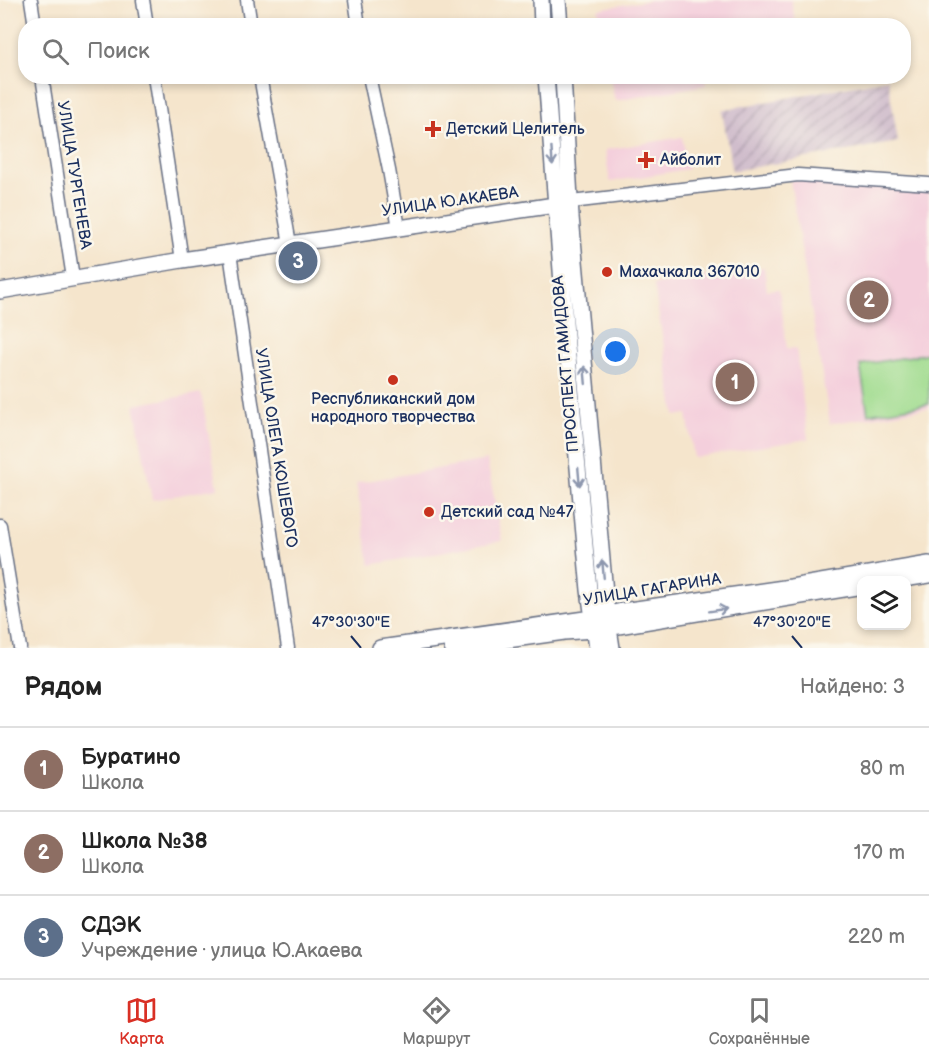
<!DOCTYPE html>
<html lang="ru">
<head>
<meta charset="utf-8">
<style>
  body { margin:0; font-family:"Balsamiq Sans",sans-serif; background:#f2f2f2; color:#222 }
  .controls { position:absolute; right:18px; bottom:18px; display:grid; overflow:hidden; border-radius:12px; box-shadow:0 3px 9px #0003 }
  .controls button { width:54px; height:54px; display:grid; place-items:center; padding:0; border:0; border-bottom:2px solid #e0e0e0; background:#fff; color:#222; font:30px sans-serif }
  .you { position:absolute; left:616px; top:352px; width:21px; height:21px; margin:-15px; border:4px solid #fff; border-radius:50%; background:#1a73e8; box-shadow:0 0 0 9px #1a73e833 }
  .badge { display:grid; place-items:center; width:39px; height:39px; border-radius:50%; background:#d93025; color:#fff; font-size:20px; font-weight:700 }
  .pin { position:absolute; translate:-50% -50%; border:3px solid #fff; box-shadow:0 2px 6px #0006 }
  .list { margin:0; padding:0; list-style:none }
  h2 { display:flex; justify-content:space-between; align-items:center; height:78px; margin:0; padding:0 24px; font-size:26px }
  h2 small { font-size:20px; font-weight:400; color:#767676 }
  .list li { display:grid; grid-template-columns:39px 1fr auto; gap:18px; align-items:center; box-sizing:border-box; height:84px; padding:0 24px; border-top:2px solid #e0e0e0 }
  .list b { display:block; font-size:22px; white-space:nowrap }
  .list p { margin:0; font-size:20px; white-space:nowrap; color:#767676 }
  .list em { font-size:20px; font-style:normal; color:#767676 }
  .icon { flex:none; width:33px; height:33px; fill:none; stroke:currentColor; stroke-width:2; stroke-linecap:round; stroke-linejoin:round }
  .map { position:relative; flex:none; width:929px; height:648px; overflow:hidden }
  .search { position:absolute; background:#fff; box-shadow:0 3px 9px #0003; left:18px; right:18px; top:18px; height:66px; display:flex; align-items:center; gap:15px; box-sizing:border-box; padding:0 21px; border-radius:24px; color:#767676; font-size:22px }
  .sheet { height:330px; background:#fff }
  nav { display:flex; justify-content:space-around; align-items:center; box-sizing:border-box; height:84px; border-top:2px solid #e0e0e0; background:#fff; font-size:16px; color:#767676 }
  nav a { display:grid; justify-items:center; gap:3px }
  nav .on { color:#d93025 }
  .map>svg:first-child { display:block }
  .built { fill:#f4cfdc }
  .industrial { fill:url(#industrial-furrows) }
  .grass { fill:#a0dc8f; stroke:#5e8676; stroke-width:1.5 }
  .lines { fill:none; stroke-linecap:round; stroke-linejoin:round }
  .minor-casing { stroke:#676f84; stroke-width:15 }
  .major-casing { stroke:#676f84; stroke-width:18 }
  .minor { stroke:#fff; stroke-width:12 }
  .major { stroke:#fff; stroke-width:15 }
  .oneway { stroke:#8d97ae }
  .ticks { fill:none; stroke:#1b2f5e; stroke-width:2 }
  .poi-dot { fill:#c8321e; stroke:#fbf7ec; stroke-width:2 }
  .labels { text-anchor:middle; dominant-baseline:central; stroke-width:5; stroke-linejoin:round; paint-order:stroke }
  .poi-label { font-size:16px; fill:#1b2f5e; stroke:#fbf7ec; text-anchor:start }
  .street-label { font-size:16px; fill:#1b2f5e; stroke:#fbf7ec }
  .ticks-label { font-size:15px; text-anchor:middle; fill:#1b2f5e; stroke:#fbf7ec; stroke-width:5; stroke-linejoin:round; paint-order:stroke }
</style>
</head>
<body>
<div class="map">
<svg width="929" height="648" viewBox="0 0 929 648">
  <defs>
    <pattern id="industrial-furrows" width="10" height="10" patternUnits="userSpaceOnUse" patternTransform="scale(1.5)"><rect width="10" height="10" fill="#d0bdcc"/><path d="M-1 1l2-2M0 10L10 0M9 11l2-2" fill="none" stroke="#a89aa9"/></pattern>
  </defs>
  <rect width="100%" height="100%" fill="#fbf7ec"/>
  <filter id="ink" filterUnits="userSpaceOnUse"><feTurbulence type="fractalNoise" baseFrequency=".0167" numOctaves="2"/><feDisplacementMap in="SourceGraphic" scale="12" xChannelSelector="R" yChannelSelector="G"/><feConvolveMatrix kernelMatrix="1 2 1 2 8 2 1 2 1" color-interpolation-filters="sRGB"/></filter>
  <filter id="wash" filterUnits="userSpaceOnUse"><feTurbulence type="fractalNoise" baseFrequency=".008" numOctaves="4" result="noise"/><feDisplacementMap in="SourceGraphic" scale="24" xChannelSelector="R" yChannelSelector="G"/><feGaussianBlur stdDeviation="1.35" result="paint"/><feColorMatrix in="noise" values="0 0 0 0 0 0 0 0 0 0 0 0 0 0 0 0 0 1.4 0 .05"/><feComposite in="paint" operator="in"/></filter>
  <g filter="url(#wash)">
    <rect width="100%" height="100%" fill="#f5e5cc"/>
    <!-- built -->
    <path class="built" d="M651,0H791L796,25H601L598,9Z
      M610,77H704L706,85L615,101Z
      M682,137L688,169L610,182L605,150Z
      M832,178L929,192V408L828,424L830,423L790,180Z
      M764,267L767,290L779,289L787,349L796,348L808,439L694,458L687,414L675,416L654,285Z
      M201,393L218,488L152,500L134,405Z
      M487,460L502,541L370,565L356,483Z"/>
    <!-- industrial -->
    <path class="industrial" d="M888,79L898,142L732,171L722,110Z"/>
    <!-- grass -->
    <path class="grass" d="M929,353V404L868,414L860,365Z"/>
  </g>
  <g filter="url(#ink)">
    <g class="lines">
      <!-- minor casing -->
      <g class="minor-casing">
        <path id="minor" d="M31,0L35,26
          M143,0L147,26
          M247,0L251,26
          M355,0L359,26
          M42,76L73,278
          M154,76L182,260
          M260,76L290,244
          M369,76L389,170L399,228
          M563,203L798,175L929,184
          M230,253L288,648
          M0,525L20,648"/>
      </g>
      <!-- major casing -->
      <g class="major-casing">
        <path id="major" d="M541,0L542,26
          M558,0L560,26
          M546,76L566,335L589,590L597,648
          M563,76L571,217L607,615L612,648
          M0,291L182,260L555,205
          M897,580L929,575
          M380,648L593,618L622,611L791,587L929,564
          M452,648L564,632L594,630L862,586"/>
      </g>
      <!-- minor -->
      <use href="#minor" class="minor"/>
      <!-- major -->
      <use href="#major" class="major"/>
    </g>
    <!-- one-way arrows -->
    <defs><path id="oneway-shaft" d="M-6 0H5M1.5-3L5.5 0L1.5 3" fill="none" stroke-width="1.6" stroke-linecap="round" stroke-linejoin="round" transform="scale(1.5)"/></defs>
    <g class="oneway">
      <use href="#oneway-shaft" transform="translate(552 156) rotate(86)"/>
      <use href="#oneway-shaft" transform="translate(585 375) rotate(-95)"/>
      <use href="#oneway-shaft" transform="translate(579 477) rotate(85)"/>
      <use href="#oneway-shaft" transform="translate(603 569) rotate(-95)"/>
      <use href="#oneway-shaft" transform="translate(718 610) rotate(-9)"/>
    </g>
  </g>
  <!-- ticks -->
  <path class="ticks" d="M351,636L361,648M792,636L802,648"/>
  <!-- markers -->
  <g class="poi-dot">
    <path d="M430 120h6v6h6v6h-6v6h-6v-6h-6v-6h6z"/>
    <path d="M643 151h6v6h6v6h-6v6h-6v-6h-6v-6h6z"/>
    <circle cx="607" cy="272" r="6"/>
    <circle cx="393" cy="380" r="6"/>
    <circle cx="429" cy="512" r="6"/>
  </g>
  <g class="labels">
    <!-- poi labels -->
    <g class="poi-label">
      <text x="446" y="129">Детский Целитель</text>
      <text x="660" y="160">Айболит</text>
      <text x="619" y="272">Махачкала 367010</text>
      <text x="393" y="399" text-anchor="middle">Республиканский дом<tspan x="393" dy="18">народного творчества</tspan></text>
      <text x="441" y="512">Детский сад №47</text>
    </g>
    <!-- street labels -->
    <g class="street-label">
      <text transform="translate(74 175) rotate(81)">УЛИЦА ТУРГЕНЕВА</text>
      <text transform="translate(450 202) rotate(-8)">УЛИЦА Ю.АКАЕВА</text>
      <text transform="translate(566 364) rotate(-95)">ПРОСПЕКТ ГАМИДОВА</text>
      <text transform="translate(276 448) rotate(81)">УЛИЦА ОЛЕГА КОШЕВОГО</text>
      <text transform="translate(652 590) rotate(-9)">УЛИЦА ГАГАРИНА</text>
    </g>
  </g>
  <g class="ticks-label">
    <text x="351" y="627">47°30'30"E</text>
    <text x="792" y="627">47°30'20"E</text>
  </g>
</svg>
<div class="controls">
<button><svg class="icon" aria-label="layers" viewBox="0 0 24 24"><path d="M12 4l9 5-9 5-9-5zM3 14l9 5 9-5"/></svg></button>
</div>
<div class="you"></div>
<div class="pin badge" style="left:735px;top:382px;background:#8d6e63">1</div>
<div class="pin badge" style="left:869px;top:300px;background:#8d6e63">2</div>
<div class="pin badge" style="left:298px;top:261px;background:#5c6f8a">3</div>
<div class="search"><svg class="icon" aria-label="search" viewBox="0 0 24 24"><circle cx="10" cy="10" r="6"/><path d="M15 15l6 6"/></svg>Поиск</div>
</div>
<section class="sheet">
<h2>Рядом<small>Найдено: 3</small></h2>
<ul class="list">
<li><span class="badge" style="background:#8d6e63">1</span><div><b>Буратино</b><p>Школа</p></div><em>80 m</em></li>
<li><span class="badge" style="background:#8d6e63">2</span><div><b>Школа №38</b><p>Школа</p></div><em>170 m</em></li>
<li><span class="badge" style="background:#5c6f8a">3</span><div><b>СДЭК</b><p>Учреждение · улица Ю.Акаева</p></div><em>220 m</em></li>
</ul>
</section>
<nav>
<a class="on"><svg class="icon" aria-label="map" viewBox="0 0 24 24"><path d="M3 6l6-2 6 2 6-2v14l-6 2-6-2-6 2zM9 4v14M15 6v14"/></svg>Карта</a>
<a><svg class="icon" aria-label="directions" viewBox="0 0 24 24"><path d="M12 3l9 9-9 9-9-9zM9 14v-3h6M13 9l2 2-2 2"/></svg>Маршрут</a>
<a><svg class="icon" aria-label="saved" viewBox="0 0 24 24"><path d="M7 4h10v16l-5-4-5 4z"/></svg>Сохранённые</a>
</nav>
</body>
</html>
